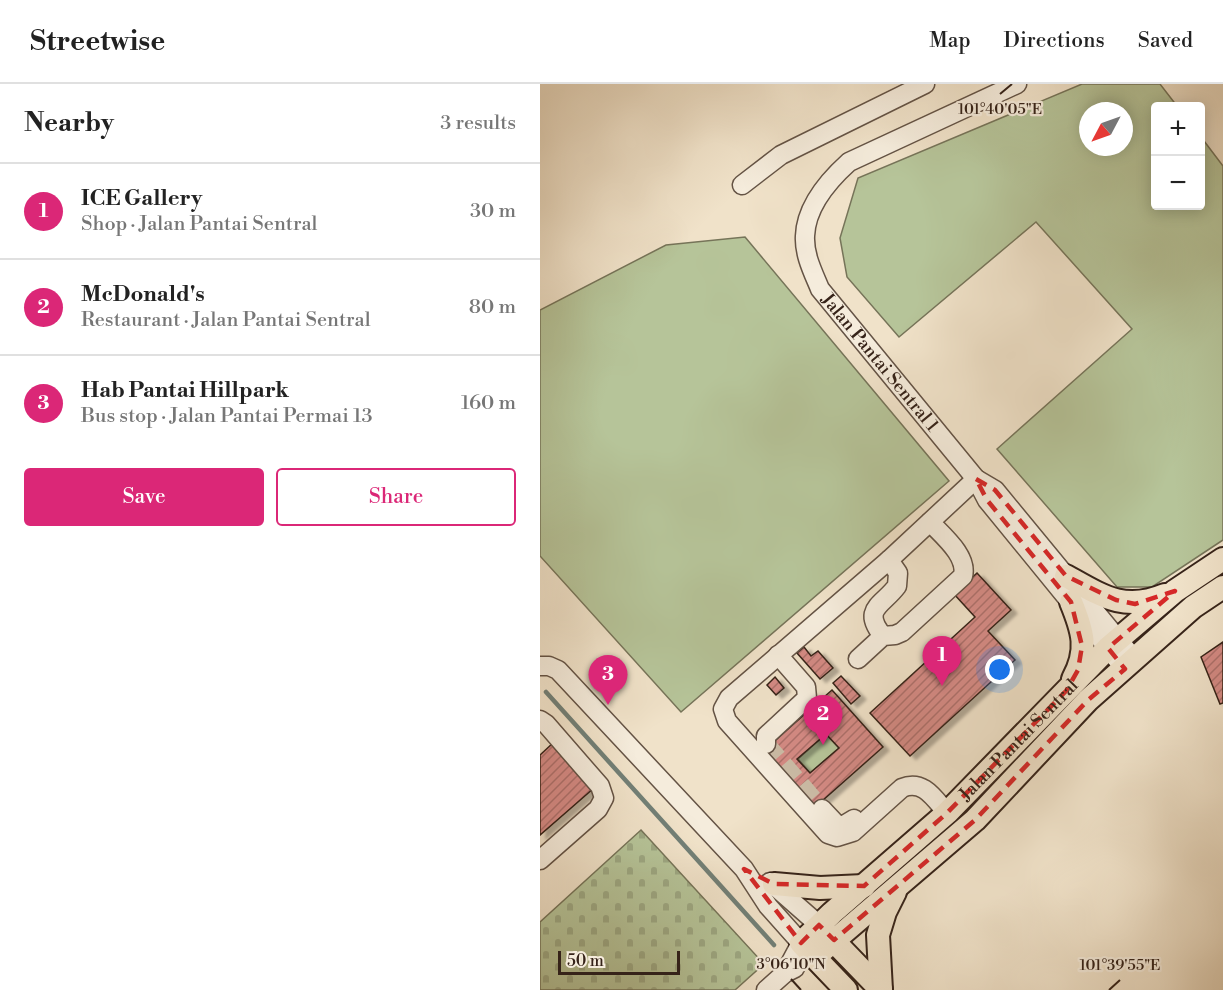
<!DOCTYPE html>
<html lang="en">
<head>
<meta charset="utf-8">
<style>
  body { margin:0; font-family:"Libre Bodoni",serif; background:#f6f6f6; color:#222 }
  .controls { position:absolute; right:18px; top:18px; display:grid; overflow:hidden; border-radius:6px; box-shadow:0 3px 15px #0003 }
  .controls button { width:54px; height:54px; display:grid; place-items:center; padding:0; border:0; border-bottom:2px solid #e0e0e0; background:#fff; color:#222; font:30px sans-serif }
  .compass { position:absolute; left:539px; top:18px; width:54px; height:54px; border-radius:50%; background:#fff; box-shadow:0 3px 15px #0003; rotate:229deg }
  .scale { position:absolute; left:18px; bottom:15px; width:122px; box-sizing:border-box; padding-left:6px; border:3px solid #362319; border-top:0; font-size:16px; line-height:21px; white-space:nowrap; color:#362319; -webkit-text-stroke:4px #f5ecdc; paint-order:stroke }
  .you { position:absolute; left:460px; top:586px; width:21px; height:21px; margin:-15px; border:4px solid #fff; border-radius:50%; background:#1a73e8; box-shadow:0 0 0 9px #1a73e833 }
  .badge { display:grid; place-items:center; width:39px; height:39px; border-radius:50%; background:#db2777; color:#fff; font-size:20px; font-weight:700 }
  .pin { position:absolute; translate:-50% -50px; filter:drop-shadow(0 2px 3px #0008) }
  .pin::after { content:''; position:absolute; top:32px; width:21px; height:18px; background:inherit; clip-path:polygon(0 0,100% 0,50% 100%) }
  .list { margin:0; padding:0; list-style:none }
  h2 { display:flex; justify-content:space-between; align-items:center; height:78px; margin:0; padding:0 24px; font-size:26px }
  h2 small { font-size:20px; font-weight:400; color:#767676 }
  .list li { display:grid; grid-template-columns:39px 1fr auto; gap:18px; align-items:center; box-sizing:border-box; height:96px; padding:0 24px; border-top:2px solid #e0e0e0 }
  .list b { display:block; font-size:22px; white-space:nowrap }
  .list p { margin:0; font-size:20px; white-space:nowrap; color:#767676 }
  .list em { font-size:20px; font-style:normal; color:#767676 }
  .actions { display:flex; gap:12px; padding:18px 24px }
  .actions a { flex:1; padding:14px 0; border:2px solid #db2777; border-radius:6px; text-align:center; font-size:21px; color:#db2777 }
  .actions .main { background:#db2777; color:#fff }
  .map { position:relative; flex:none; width:683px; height:906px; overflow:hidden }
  header { display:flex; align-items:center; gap:36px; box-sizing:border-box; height:84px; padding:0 30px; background:#fff; border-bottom:2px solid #e0e0e0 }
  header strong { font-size:28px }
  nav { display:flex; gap:33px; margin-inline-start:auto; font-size:21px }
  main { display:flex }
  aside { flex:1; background:#fff }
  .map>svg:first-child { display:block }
  .green { fill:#b6c499; stroke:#767459; stroke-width:1.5; fill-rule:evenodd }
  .cemetery { fill:url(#cemetery-stones); stroke:#767459; stroke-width:1.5 }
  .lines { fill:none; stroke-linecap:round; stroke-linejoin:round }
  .stream { stroke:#728077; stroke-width:4.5 }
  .building { fill:url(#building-hatch); stroke:#362319; stroke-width:1.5; fill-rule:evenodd; filter:url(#shadow) }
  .minor-tunnel { stroke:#cbbca6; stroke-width:18; stroke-dasharray:18 9; stroke-linecap:butt }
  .minor-casing { stroke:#645345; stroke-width:21 }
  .major-casing { stroke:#362319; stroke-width:26 }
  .minor { stroke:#f5ecdc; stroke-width:18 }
  .major { stroke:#f0e2c9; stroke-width:22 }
  .marked { fill:none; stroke:#d62828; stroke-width:4.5; stroke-dasharray:12 8; stroke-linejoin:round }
  .ticks { fill:none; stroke:#362319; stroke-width:2 }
  .labels { text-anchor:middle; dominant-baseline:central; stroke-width:4.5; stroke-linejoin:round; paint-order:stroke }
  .street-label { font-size:18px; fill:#362319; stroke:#f5ecdc }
  .ticks-label { font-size:15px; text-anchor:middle; fill:#362319; stroke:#f5ecdc; stroke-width:4.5; stroke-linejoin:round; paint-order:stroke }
</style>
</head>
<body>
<header>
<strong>Streetwise</strong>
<nav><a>Map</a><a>Directions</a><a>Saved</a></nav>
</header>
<main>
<aside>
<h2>Nearby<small>3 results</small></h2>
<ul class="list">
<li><span class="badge">1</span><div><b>ICE Gallery</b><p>Shop · Jalan Pantai Sentral</p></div><em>30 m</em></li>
<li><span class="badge">2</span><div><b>McDonald's</b><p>Restaurant · Jalan Pantai Sentral</p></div><em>80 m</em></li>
<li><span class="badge">3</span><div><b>Hab Pantai Hillpark</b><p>Bus stop · Jalan Pantai Permai 13</p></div><em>160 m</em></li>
</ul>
<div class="actions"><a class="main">Save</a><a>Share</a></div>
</aside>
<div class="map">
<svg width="683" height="906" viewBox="0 0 683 906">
  <defs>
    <pattern id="cemetery-stones" width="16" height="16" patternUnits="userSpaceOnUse" patternTransform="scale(1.5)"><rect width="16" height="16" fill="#b6c499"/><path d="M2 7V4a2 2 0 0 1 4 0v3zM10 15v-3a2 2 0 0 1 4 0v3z" fill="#9da883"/></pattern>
    <pattern id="building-hatch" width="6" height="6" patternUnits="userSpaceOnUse" patternTransform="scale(1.5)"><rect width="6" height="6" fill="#d48a84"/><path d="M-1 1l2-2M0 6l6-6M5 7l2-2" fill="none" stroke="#ad706b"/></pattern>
    <filter id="shadow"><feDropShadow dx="6" dy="3.5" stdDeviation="1.5" flood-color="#0004"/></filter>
  </defs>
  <rect width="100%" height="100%" fill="#f0e2c9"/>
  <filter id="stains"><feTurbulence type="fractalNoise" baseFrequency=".00333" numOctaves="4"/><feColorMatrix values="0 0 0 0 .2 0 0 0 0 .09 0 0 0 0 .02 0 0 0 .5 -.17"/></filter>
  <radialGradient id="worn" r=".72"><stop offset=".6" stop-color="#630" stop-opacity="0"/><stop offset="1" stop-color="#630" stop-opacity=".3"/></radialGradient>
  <!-- green -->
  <path class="green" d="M542,0H620L637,22H616V122H660L661,53L683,82V456L612,503H577L457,365L592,245L496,138L359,253L307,193L300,154L318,94ZM548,27H584V63H548Z
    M205,153L409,397L141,628L0,472V226L126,161Z
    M286,650L299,664L270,689L258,675Z"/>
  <!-- cemetery -->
  <path class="cemetery" d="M101,746L224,880L195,906H0V838Z"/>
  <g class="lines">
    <!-- stream -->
    <path class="stream" d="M6,608L234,861"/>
  </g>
  <!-- building -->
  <path class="building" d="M437,489L471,526L448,547L475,576L370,672L330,629L435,533L414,510Z
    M683,558V619L680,620L661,573Z
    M264,563L271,572L278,567L293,584L280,595L257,569Z
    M301,592L320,612L311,620L293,599Z
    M235,593L244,604L236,611L227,601Z
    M292,606L343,663L273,725L222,668ZM286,650L299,664L270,689L257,675Z
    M14,658L54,704L0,751V671Z"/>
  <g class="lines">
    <!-- minor-tunnel -->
    <path class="minor-tunnel" d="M226,660L282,725"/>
    <!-- minor casing -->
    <g class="minor-casing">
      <g id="minor">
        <path id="s1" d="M477,0L309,78C289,96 266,123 265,152C264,171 273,188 280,205L436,395L447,416L585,585"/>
        <path d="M202,101L241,71L385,0"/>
        <path d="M438,396L455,406L595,576"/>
        <path d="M343,552C321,525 342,522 357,502L358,489L349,476"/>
        <path d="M318,575L343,552L355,551L362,548L423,492C428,472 403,452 390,438"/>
        <path d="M0,582H9L18,586L204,785L228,822L261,859L245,889"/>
        <path d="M0,636L6,640L60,702L64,714L58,725L0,776"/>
        <path d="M226,660V652L267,614L266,603L238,571"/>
        <path d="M282,725L298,742L304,741L314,735"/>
        <path d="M407,729C394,714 383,695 362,704L313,748L297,753L288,750L187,637L183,625L189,614L349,476L436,395"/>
        <path d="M230,798L279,841"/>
        <path d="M226,906L245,889L255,884"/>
      </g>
    </g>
    <!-- major casing -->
    <g class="major-casing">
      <g id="major">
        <path d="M526,492C562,512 584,528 625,511"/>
        <path d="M531,518C543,547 549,566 533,595"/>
        <path d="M234,800L280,804L324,802"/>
        <path d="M284,847L341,906"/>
        <path d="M275,873L435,736L548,616L653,523L683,503"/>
        <path id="s2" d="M306,906L261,859L292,829L407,729L568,564L635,507L683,475"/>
        <path d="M341,906L338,851L345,828L355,808"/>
      </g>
    </g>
    <!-- minor -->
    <use href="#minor" class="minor"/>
    <!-- major -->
    <use href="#major" class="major"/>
  </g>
  <!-- marked area -->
  <path class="marked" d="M436,395L455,406L526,492L576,516L595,520L635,507L568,564L585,585L548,616L435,736L294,856L279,841L261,859L204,785L234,800L324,802L407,729L526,607L538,586L542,562L531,518L447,416Z"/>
  <!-- ticks -->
  <path class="ticks" d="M460,10L472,0M251,895L261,906M569,906L580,896"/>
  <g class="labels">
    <!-- street labels -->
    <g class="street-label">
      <text stroke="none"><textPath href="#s1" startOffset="424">Jalan Pantai Sentral 1</textPath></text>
      <text stroke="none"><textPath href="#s2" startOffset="363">Jalan Pantai Sentral</textPath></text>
    </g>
  </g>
  <g class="ticks-label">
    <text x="460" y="30">101°40'05"E</text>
    <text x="251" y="885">3°06'10"N</text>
    <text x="580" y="886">101°39'55"E</text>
  </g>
  <rect width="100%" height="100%" filter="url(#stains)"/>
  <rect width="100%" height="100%" fill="url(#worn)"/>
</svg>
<div class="controls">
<button>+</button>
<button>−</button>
</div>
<svg class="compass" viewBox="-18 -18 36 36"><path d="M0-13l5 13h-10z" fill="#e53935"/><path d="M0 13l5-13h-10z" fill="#767676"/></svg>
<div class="scale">50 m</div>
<div class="you"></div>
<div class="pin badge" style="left:402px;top:602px">1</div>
<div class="pin badge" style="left:283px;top:661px">2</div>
<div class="pin badge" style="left:68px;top:621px">3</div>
</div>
</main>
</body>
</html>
